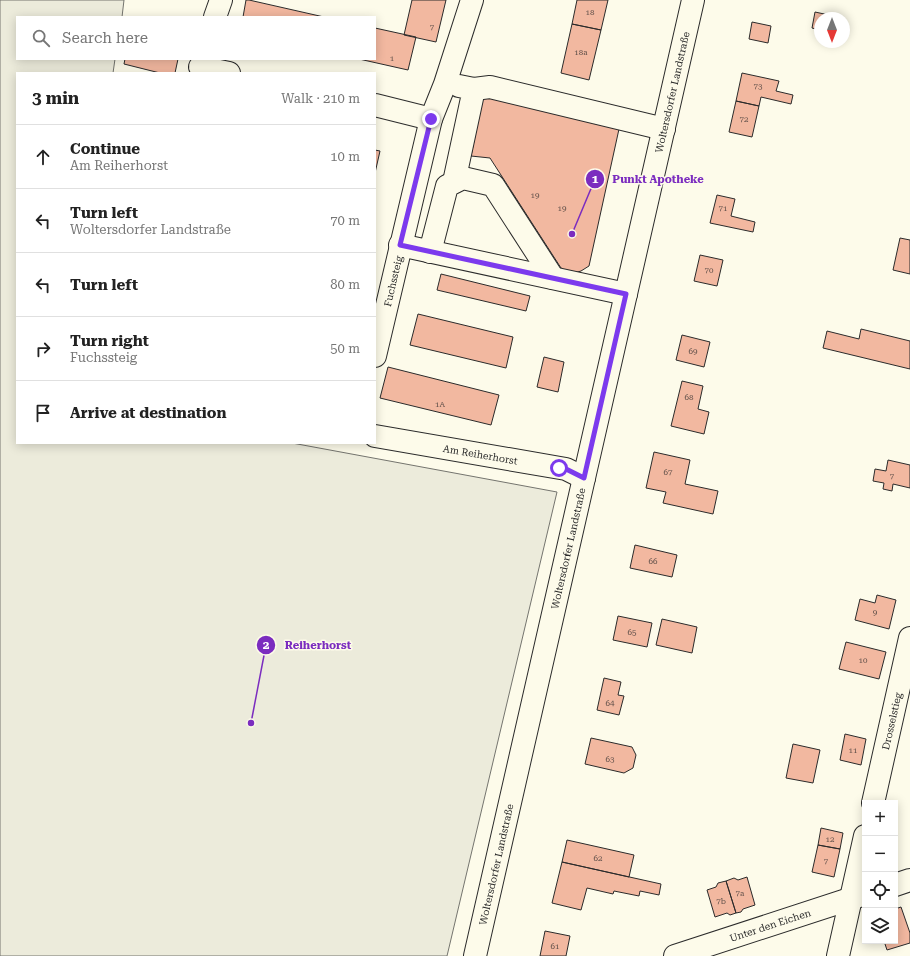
<!DOCTYPE html>
<html lang="en">
<head>
<meta charset="utf-8">
<style>
  body { margin:0; font-family:"Roboto Serif",serif; background:#f6f6f6; color:#222 }
  .controls { position:absolute; right:12px; bottom:12px; display:grid; overflow:hidden; border-radius:0px; box-shadow:0 2px 10px #0003 }
  .controls button { width:36px; height:36px; display:grid; place-items:center; padding:0; border:0; border-bottom:1px solid #e0e0e0; background:#fff; color:#222; font:20px sans-serif }
  .compass { position:absolute; left:814px; top:12px; width:36px; height:36px; border-radius:50%; background:#fff; box-shadow:0 2px 10px #0003; rotate:180deg }
  .stop { position:absolute; width:12px; height:12px; margin:-9px; border:3px solid #7c3aed; border-radius:50%; background:#fff }
  .stop.end { background:#7c3aed; border-color:#fff; box-shadow:0 1px 4px #0008 }
  .list { margin:0; padding:0; list-style:none }
  h2 { display:flex; justify-content:space-between; align-items:center; height:52px; margin:0; padding:0 16px; font-size:17px }
  h2 small { font-size:13px; font-weight:400; color:#767676 }
  .list li { display:grid; grid-template-columns:26px 1fr auto; gap:12px; align-items:center; box-sizing:border-box; height:64px; padding:0 16px; border-top:1px solid #e0e0e0 }
  .list b { display:block; font-size:15px; white-space:nowrap }
  .list p { margin:0; font-size:13px; white-space:nowrap; color:#767676 }
  .list em { font-size:13px; font-style:normal; color:#767676 }
  .icon { flex:none; width:22px; height:22px; fill:none; stroke:currentColor; stroke-width:2; stroke-linecap:round; stroke-linejoin:round }
  .map { position:relative; flex:none; width:910px; height:956px; overflow:hidden }
  .search { position:absolute; background:#fff; box-shadow:0 2px 10px #0003; left:16px; top:16px; width:360px; height:44px; display:flex; align-items:center; gap:10px; box-sizing:border-box; padding:0 14px; border-radius:0px; color:#767676; font-size:15px }
  .panel { position:absolute; background:#fff; box-shadow:0 2px 10px #0003; left:16px; top:72px; width:360px; height:372px; border-radius:0px }
  .map>svg:first-child { display:block }
  .green { fill:#ecebdb; stroke:#74746e }
  .building { fill:#f2b8a0; stroke:#2b2b2b }
  .lines { fill:none; stroke-linecap:round; stroke-linejoin:round }
  .minor-casing { stroke:#2b2b2b; stroke-width:24 }
  .major-casing { stroke:#2b2b2b; stroke-width:24 }
  .minor { stroke:#fdfbea; stroke-width:22 }
  .major { stroke:#fdfbea; stroke-width:22 }
  .route { stroke:#7c3aed; stroke-width:5 }
  .labels { text-anchor:middle; dominant-baseline:central; stroke-width:3; stroke-linejoin:round; paint-order:stroke }
  .number-label { font-size:8px; fill:#5d4e48 }
  .street-label { font-size:10px; fill:#2b2b2b; stroke:#fdfbea }
  .leader { fill:none; stroke:#7b2cbf; stroke-width:1.5 }
  .callout-dot { fill:#7b2cbf; stroke:#fdfbea; stroke-width:1.5 }
  .mark-label { font-size:12px; text-anchor:middle; font-weight:bold; fill:#fff }
  .callout-label { font-size:11px; text-anchor:middle; font-weight:bold; fill:#7b2cbf; stroke:#fdfbea; stroke-width:3; stroke-linejoin:round; paint-order:stroke }
</style>
</head>
<body>
<div class="map">
<svg width="910" height="956" viewBox="0 0 910 956">
  <rect width="100%" height="100%" fill="#fdfbea"/>
  <!-- green -->
  <path class="green" d="M0,0H124L122,17H17V59H115L113,73H17V443H292L557,492L447,956H0Z"/>
  <!-- building -->
  <path class="building" d="M246,0H249L324,17H243Z
    M412,0H446L436,42L404,35Z
    M577,0H608L601,30L572,24Z
    M815,12L838,17V18H820V30L812,28Z
    M752,22L771,26L768,43L749,39Z
    M572,24L601,30L589,80L561,73Z
    M375,28L416,37L408,70L359,59H375Z
    M125,59H178L175,73H160L124,64Z
    M742,73L779,81L776,91L793,95L791,104L761,97L759,106L736,101Z
    M483,96L619,129L589,266L581,271L571,274L561,268L490,158L471,156Z
    M736,101L759,106L752,137L729,132Z
    M375,150L380,151L375,173Z
    M717,195L735,199L731,216L755,222L753,232L710,223Z
    M900,238L910,240V274L893,270Z
    M700,255L723,260L717,286L694,281Z
    M441,274L530,296L526,311L437,290Z
    M418,314L513,337L506,368L410,345Z
    M861,329L910,341V369L823,348L827,331L859,339Z
    M682,335L710,342L704,367L676,360Z
    M544,357L564,362L558,392L537,387Z
    M388,367L499,395L491,425L380,398Z
    M682,381L703,386L698,409L709,412L704,434L671,426Z
    M654,452L690,460L685,484L718,491L713,514L663,503L666,492L646,488Z
    M888,460L910,465V488L893,484L892,491L883,489L884,483L873,481L875,469L886,471Z
    M635,545L677,555L672,577L630,568Z
    M877,595L896,600L889,629L855,620L860,599L875,603Z
    M618,616L652,623L647,647L613,640Z
    M662,619L697,627L692,653L656,645Z
    M846,642L886,652L879,679L839,669Z
    M604,678L621,682L618,695L624,696L619,715L597,710Z
    M845,734L866,739L861,765L840,760Z
    M591,738L632,747L636,755L633,768L624,773L585,764Z
    M793,744L820,750L813,783L786,778Z
    M821,828L843,833L840,849L818,845Z
    M567,840L634,855L629,877L562,862Z
    M818,845L840,849L834,877L812,872Z
    M562,862L661,884L659,895L640,891L639,896L614,891L613,894L587,888L581,910L552,903Z
    M747,877L755,905L743,909L741,912L736,913L726,881L734,878L738,880Z
    M726,881L736,913L730,915L727,913L715,917L707,890L716,887L718,883Z
    M901,907L910,933V943L887,950L884,941H895V909Z
    M545,931L570,936L566,956H540Z"/>
  <g class="lines">
    <!-- minor casing -->
    <g class="minor-casing">
      <g id="minor">
        <path d="M215,17L221,0"/>
        <path d="M200,67L229,73"/>
        <path d="M474,89L490,87L664,129"/>
        <path d="M375,105L431,119"/>
        <path d="M454,182L474,89L459,86"/>
        <path d="M400,245L626,294"/>
        <path d="M430,252L447,186L463,178L493,185L553,278"/>
        <path id="s1" d="M375,356L431,119L445,84L472,0"/>
        <path id="s2" d="M375,436L566,469L584,478"/>
        <path id="s3" d="M873,803L910,638"/>
        <path d="M895,885L910,880"/>
        <path id="s4" d="M675,956L865,894"/>
        <path d="M838,956L865,836"/>
      </g>
    </g>
    <!-- major casing -->
    <g class="major-casing">
      <g id="major">
        <path id="s5" d="M475,956L693,0"/>
      </g>
    </g>
    <!-- minor -->
    <use href="#minor" class="minor"/>
    <!-- major -->
    <use href="#major" class="major"/>
  </g>
  <g class="lines">
    <!-- route -->
    <path class="route" d="M431,119L400,245L626,294L584,478L566,469L559,468"/>
  </g>
  <g class="labels">
    <!-- number labels -->
    <g class="number-label">
      <text x="590" y="12">18</text>
      <text x="432" y="27">7</text>
      <text x="581" y="52">18a</text>
      <text x="392" y="58">1</text>
      <text x="758" y="86">73</text>
      <text x="744" y="119">72</text>
      <text x="535" y="195">19</text>
      <text x="562" y="208">19</text>
      <text x="723" y="208">71</text>
      <text x="709" y="270">70</text>
      <text x="693" y="351">69</text>
      <text x="689" y="397">68</text>
      <text x="440" y="404">1A</text>
      <text x="668" y="472">67</text>
      <text x="892" y="476">7</text>
      <text x="653" y="561">66</text>
      <text x="875" y="612">9</text>
      <text x="632" y="632">65</text>
      <text x="863" y="660">10</text>
      <text x="610" y="703">64</text>
      <text x="853" y="750">11</text>
      <text x="610" y="759">63</text>
      <text x="830" y="839">12</text>
      <text x="598" y="858">62</text>
      <text x="826" y="861">7</text>
      <text x="740" y="893">7a</text>
      <text x="721" y="901">7b</text>
      <text x="555" y="946">61</text>
    </g>
    <!-- street labels -->
    <g class="street-label">
      <text stroke="none"><textPath href="#s5" startOffset="886">Woltersdorfer Landstraße</textPath></text>
      <text stroke="none"><textPath href="#s1" startOffset="77">Fuchssteig</textPath></text>
      <text stroke="none"><textPath href="#s2" startOffset="107">Am Reiherhorst</textPath></text>
      <text stroke="none"><textPath href="#s5" startOffset="418">Woltersdorfer Landstraße</textPath></text>
      <text stroke="none"><textPath href="#s3" startOffset="84">Drosselstieg</textPath></text>
      <text stroke="none"><textPath href="#s5" startOffset="94">Woltersdorfer Landstraße</textPath></text>
      <text stroke="none"><textPath href="#s4" startOffset="100">Unter den Eichen</textPath></text>
    </g>
  </g>
  <!-- callouts -->
  <path class="leader" d="M572 234L595 179M251 723L266 645"/>
  <g class="callout-dot">
    <circle cx="572" cy="234" r="4"/>
    <circle cx="251" cy="723" r="4"/>
    <circle cx="595" cy="179" r="10"/>
    <circle cx="266" cy="645" r="10"/>
  </g>
  <g class="mark-label">
    <text x="595" y="183">1</text>
    <text x="266" y="649">2</text>
  </g>
  <g class="callout-label">
    <text x="658" y="183">Punkt Apotheke</text>
    <text x="318" y="649">Reiherhorst</text>
  </g>
</svg>
<div class="controls">
<button>+</button>
<button>−</button>
<button><svg class="icon" aria-label="locate" viewBox="0 0 24 24"><circle cx="12" cy="12" r="6"/><path d="M12 2v4M12 18v4M2 12h4M18 12h4"/></svg></button>
<button><svg class="icon" aria-label="layers" viewBox="0 0 24 24"><path d="M12 4l9 5-9 5-9-5zM3 14l9 5 9-5"/></svg></button>
</div>
<svg class="compass" viewBox="-18 -18 36 36"><path d="M0-13l5 13h-10z" fill="#e53935"/><path d="M0 13l5-13h-10z" fill="#767676"/></svg>
<div class="stop" style="left:559px;top:468px"></div>
<div class="stop end" style="left:431px;top:119px"></div>
<div class="search"><svg class="icon" aria-label="search" viewBox="0 0 24 24"><circle cx="10" cy="10" r="6"/><path d="M15 15l6 6"/></svg>Search here</div>
<section class="panel">
<h2>3 min<small>Walk · 210 m</small></h2>
<ul class="list">
<li><svg class="icon" aria-label="ahead" viewBox="0 0 24 24"><path d="M12 20V5M6 11l6-6 6 6"/></svg><div><b>Continue</b><p>Am Reiherhorst</p></div><em>10 m</em></li>
<li><svg class="icon" aria-label="left" viewBox="0 0 24 24"><path d="M17 20v-9H6M10 6l-5 5 5 5"/></svg><div><b>Turn left</b><p>Woltersdorfer Landstraße</p></div><em>70 m</em></li>
<li><svg class="icon" aria-label="left" viewBox="0 0 24 24"><path d="M17 20v-9H6M10 6l-5 5 5 5"/></svg><div><b>Turn left</b></div><em>80 m</em></li>
<li><svg class="icon" aria-label="right" viewBox="0 0 24 24"><path d="M7 20v-9h11M14 6l5 5-5 5"/></svg><div><b>Turn right</b><p>Fuchssteig</p></div><em>50 m</em></li>
<li><svg class="icon" aria-label="arrive" viewBox="0 0 24 24"><path d="M6 21V4h12l-3 4 3 4H6"/></svg><div><b>Arrive at destination</b></div></li>
</ul>
</section>
</div>
</body>
</html>
